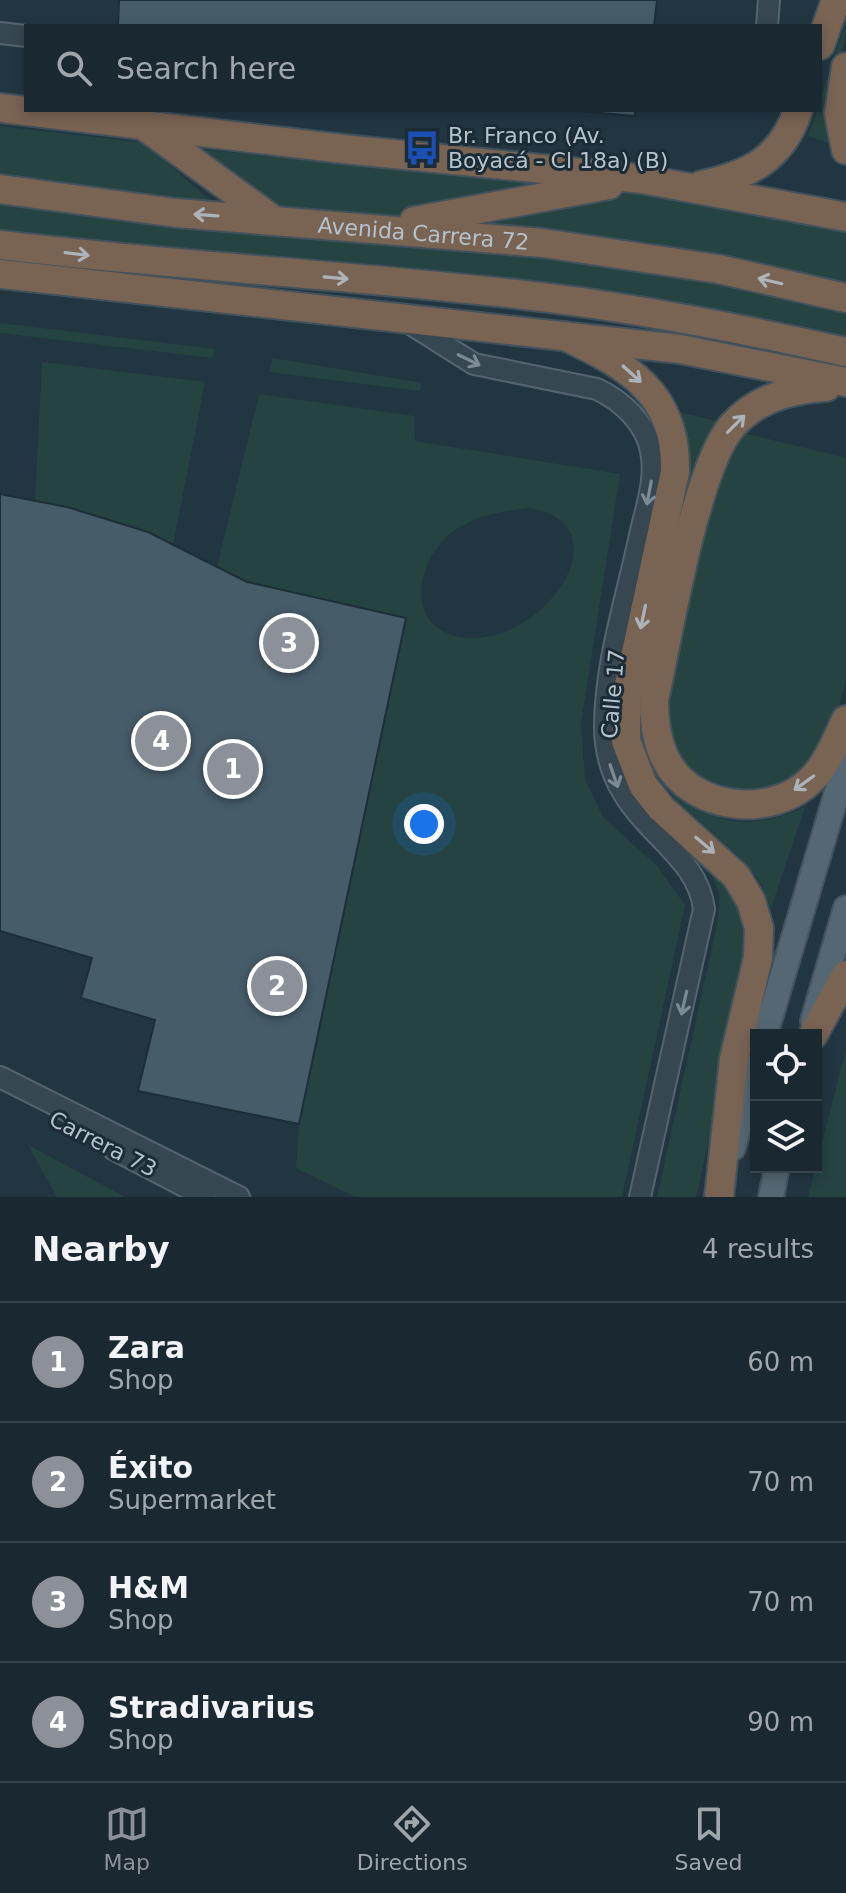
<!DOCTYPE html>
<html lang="en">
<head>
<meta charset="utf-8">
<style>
  body { margin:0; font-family:"DejaVu Sans",sans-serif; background:#27343e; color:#f1f3f6 }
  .controls { position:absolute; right:24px; bottom:24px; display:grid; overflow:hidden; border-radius:0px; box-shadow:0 4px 12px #0003 }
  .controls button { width:72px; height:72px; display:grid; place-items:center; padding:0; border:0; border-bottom:2px solid #38444d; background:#1a2832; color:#f1f3f6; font:40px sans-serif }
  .you { position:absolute; left:424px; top:824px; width:28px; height:28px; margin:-20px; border:6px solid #fff; border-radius:50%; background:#1a73e8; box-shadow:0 0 0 12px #1a73e833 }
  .badge { display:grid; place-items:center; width:52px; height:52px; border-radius:50%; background:#8c9099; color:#fff; font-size:26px; font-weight:700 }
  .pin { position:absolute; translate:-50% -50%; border:4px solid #fff; box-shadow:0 2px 8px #0006 }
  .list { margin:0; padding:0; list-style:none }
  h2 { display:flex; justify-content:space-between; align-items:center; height:104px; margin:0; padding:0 32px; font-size:34px }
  h2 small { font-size:26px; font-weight:400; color:#9fa6ac }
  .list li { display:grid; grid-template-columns:52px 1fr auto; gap:24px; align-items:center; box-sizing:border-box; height:120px; padding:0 32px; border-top:2px solid #38444d }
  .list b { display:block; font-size:30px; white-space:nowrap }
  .list p { margin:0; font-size:26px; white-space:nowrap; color:#9fa6ac }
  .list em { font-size:26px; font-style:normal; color:#9fa6ac }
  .icon { flex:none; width:44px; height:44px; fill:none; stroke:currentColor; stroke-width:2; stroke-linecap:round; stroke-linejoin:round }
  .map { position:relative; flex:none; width:846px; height:1197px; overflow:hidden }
  .search { position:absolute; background:#1a2832; box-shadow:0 4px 12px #0003; left:24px; right:24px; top:24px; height:88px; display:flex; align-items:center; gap:20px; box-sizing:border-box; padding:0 28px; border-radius:0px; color:#9fa6ac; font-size:30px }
  .sheet { height:584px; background:#1a2832 }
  nav { display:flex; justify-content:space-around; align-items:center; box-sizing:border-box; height:112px; border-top:2px solid #38444d; background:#1a2832; font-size:22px; color:#9fa6ac }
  nav a { display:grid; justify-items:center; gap:4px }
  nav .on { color:#8c9099 }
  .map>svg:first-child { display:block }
  .green { fill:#254341; fill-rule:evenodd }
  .building { fill:#465c69; stroke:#1e2e39; stroke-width:2 }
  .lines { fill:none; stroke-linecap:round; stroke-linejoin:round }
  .minor-casing { stroke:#55656f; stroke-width:24 }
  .major-casing { stroke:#44535e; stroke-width:28 }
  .highway-casing { stroke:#42525c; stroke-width:32 }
  .minor { stroke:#374752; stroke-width:20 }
  .major { stroke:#556772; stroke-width:24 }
  .highway { stroke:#796353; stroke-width:28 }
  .oneway { stroke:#abb4ba }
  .oneway2 { stroke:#7c8b95 }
  .labels { text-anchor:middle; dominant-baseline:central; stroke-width:6; stroke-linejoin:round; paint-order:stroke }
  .poi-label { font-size:22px; fill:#b4c2cc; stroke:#1c2c37; text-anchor:start }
  .street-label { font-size:22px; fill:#b4c2cc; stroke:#1c2c37 }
</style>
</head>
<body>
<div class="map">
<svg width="846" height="1197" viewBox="0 0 846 1197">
  <rect width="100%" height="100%" fill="#223642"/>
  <!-- green -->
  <path class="green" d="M846,21C846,65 817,101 833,144L808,136L817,110H820V100Z
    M0,126L145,143L217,207L0,181Z
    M187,148L533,183L379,221L273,204Z
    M640,191L846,232V287L455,225Z
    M0,200L416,242L714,280L846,309V341L0,233Z
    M0,323L215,349L213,358L0,333Z
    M272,358L422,383L420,391L269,372Z
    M42,362L205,382L173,545C130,524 82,510 35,501Z
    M259,394L414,416L415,441L620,474L581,723L585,779L603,817L657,866L685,905L622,1197H355L296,1168L299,1124L247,582L217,567ZM530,508C630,524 539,656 455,636C405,623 417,561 450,534C472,516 502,511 530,508Z
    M672,410L720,422L648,712C660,734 685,789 700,805C726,833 776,821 805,807L771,908L759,880L742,859L673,797L643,740L639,711Z
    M740,432L846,458V681L831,732L802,778L766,792L735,796L708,787L677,757L665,725L667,694L706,514Z
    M711,872L731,895L747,930L746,979L696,1197H657L717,925L720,896Z
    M846,1049V1197H808Z
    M28,1145L125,1197H57Z"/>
  <!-- building -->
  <path class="building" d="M119,0H657L654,26H118Z
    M566,110H635V116Z
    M0,494L67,507L148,532L247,582L406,618L299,1124L138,1091L155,1020L81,998L92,958L0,931Z"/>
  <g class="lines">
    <!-- minor casing -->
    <g class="minor-casing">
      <path id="minor" d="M767,26L769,0
        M0,33L26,36
        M406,321L474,364L597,389C622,401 646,423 651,451C657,479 646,508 640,535C627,597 605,663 605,727C606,824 696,841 704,909L640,1197
        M0,1077L239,1197
        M113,1149L205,1197"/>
    </g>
    <!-- major casing -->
    <g class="major-casing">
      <path id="major" d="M813,1021L846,908
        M765,1035L846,762
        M733,1148L756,1066
        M771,1197L777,1167"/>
    </g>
    <!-- highway casing -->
    <g class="highway-casing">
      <g id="highway">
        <path d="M820,45L836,0"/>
        <path d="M846,67L839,114L846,150"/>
        <path d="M0,108L343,149L642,179L846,217"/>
        <path d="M147,128L272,219"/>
        <path d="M702,185C749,175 782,159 798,110"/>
        <path id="s1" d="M0,189L176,213L543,243L718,269L846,298"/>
        <path d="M414,221L609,185"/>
        <path d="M0,245C174,266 350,275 524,295C633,307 739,328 846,352"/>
        <path d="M0,274L680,349L846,382"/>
        <path d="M565,336C628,366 677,393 675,472L626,699V741L643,785L661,808L736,876L751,901L759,928L758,958L734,1059L719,1197"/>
        <path d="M826,387C791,389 757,398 733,425C695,467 668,638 654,700C654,721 656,741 666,760C692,811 773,819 812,779C828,763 836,740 846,720"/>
        <path d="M813,1035L846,975"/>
      </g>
    </g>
    <!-- minor -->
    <use href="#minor" class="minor"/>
    <!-- major -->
    <use href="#major" class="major"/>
    <!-- highway -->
    <use href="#highway" class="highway"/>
  </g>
  <!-- one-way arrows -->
  <defs><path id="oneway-shaft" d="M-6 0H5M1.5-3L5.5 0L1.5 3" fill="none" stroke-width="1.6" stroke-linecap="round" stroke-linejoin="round" transform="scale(2)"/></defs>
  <g class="oneway">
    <use href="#oneway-shaft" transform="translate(206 215) rotate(-176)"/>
    <use href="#oneway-shaft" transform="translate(77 254) rotate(7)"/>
    <use href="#oneway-shaft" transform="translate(336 278) rotate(5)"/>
    <use href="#oneway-shaft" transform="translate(770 281) rotate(-167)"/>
    <use href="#oneway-shaft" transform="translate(632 374) rotate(42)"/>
    <use href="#oneway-shaft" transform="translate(736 424) rotate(-45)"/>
    <use href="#oneway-shaft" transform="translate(643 617) rotate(102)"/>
    <use href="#oneway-shaft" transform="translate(804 783) rotate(144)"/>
    <use href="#oneway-shaft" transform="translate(705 845) rotate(40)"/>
  </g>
  <g class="oneway2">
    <use href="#oneway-shaft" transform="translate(469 360) rotate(26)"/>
    <use href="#oneway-shaft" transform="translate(649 493) rotate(101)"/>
    <use href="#oneway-shaft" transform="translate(614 776) rotate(71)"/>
    <use href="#oneway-shaft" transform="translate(684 1003) rotate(103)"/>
  </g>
  <!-- icons -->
  <defs>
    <g id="bus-bare" transform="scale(2.76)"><path d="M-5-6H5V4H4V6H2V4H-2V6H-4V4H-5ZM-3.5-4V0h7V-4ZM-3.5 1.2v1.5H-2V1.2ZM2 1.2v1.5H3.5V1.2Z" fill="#1a4fb4" stroke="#1c2c37" stroke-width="2.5" paint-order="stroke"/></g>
  </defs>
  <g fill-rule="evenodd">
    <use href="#bus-bare" x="422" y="148"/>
  </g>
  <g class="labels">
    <!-- poi labels -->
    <g class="poi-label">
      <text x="448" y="135">Br. Franco (Av.<tspan x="448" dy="25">Boyacá - Cl 18a) (B)</tspan></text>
    </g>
    <!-- street labels -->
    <g class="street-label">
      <text stroke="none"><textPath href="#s1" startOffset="426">Avenida Carrera 72</textPath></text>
      <text transform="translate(613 694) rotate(-85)">Calle 17</text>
      <text transform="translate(103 1144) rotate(27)">Carrera 73</text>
    </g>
  </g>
</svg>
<div class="controls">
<button><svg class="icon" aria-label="locate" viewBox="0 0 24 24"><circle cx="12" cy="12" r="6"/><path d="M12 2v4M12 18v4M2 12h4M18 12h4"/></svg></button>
<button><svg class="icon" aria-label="layers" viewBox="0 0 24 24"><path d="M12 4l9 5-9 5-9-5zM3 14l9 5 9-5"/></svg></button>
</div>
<div class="you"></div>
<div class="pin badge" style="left:233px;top:769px">1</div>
<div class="pin badge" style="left:277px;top:986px">2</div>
<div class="pin badge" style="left:289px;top:643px">3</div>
<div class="pin badge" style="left:161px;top:741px">4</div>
<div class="search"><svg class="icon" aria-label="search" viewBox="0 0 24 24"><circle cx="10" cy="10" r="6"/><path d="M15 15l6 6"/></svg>Search here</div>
</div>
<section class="sheet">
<h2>Nearby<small>4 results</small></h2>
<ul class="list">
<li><span class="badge">1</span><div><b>Zara</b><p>Shop</p></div><em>60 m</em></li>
<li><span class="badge">2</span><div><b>Éxito</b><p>Supermarket</p></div><em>70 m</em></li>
<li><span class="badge">3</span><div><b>H&amp;M</b><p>Shop</p></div><em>70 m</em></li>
<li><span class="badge">4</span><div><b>Stradivarius</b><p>Shop</p></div><em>90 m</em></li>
</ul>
</section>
<nav>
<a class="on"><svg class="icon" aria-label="map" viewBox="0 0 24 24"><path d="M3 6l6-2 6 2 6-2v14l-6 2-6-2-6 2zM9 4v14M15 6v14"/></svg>Map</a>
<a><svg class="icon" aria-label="directions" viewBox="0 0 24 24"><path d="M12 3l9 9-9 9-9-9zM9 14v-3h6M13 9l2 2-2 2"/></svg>Directions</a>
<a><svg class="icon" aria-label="saved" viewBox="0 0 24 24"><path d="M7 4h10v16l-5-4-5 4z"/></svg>Saved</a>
</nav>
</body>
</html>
